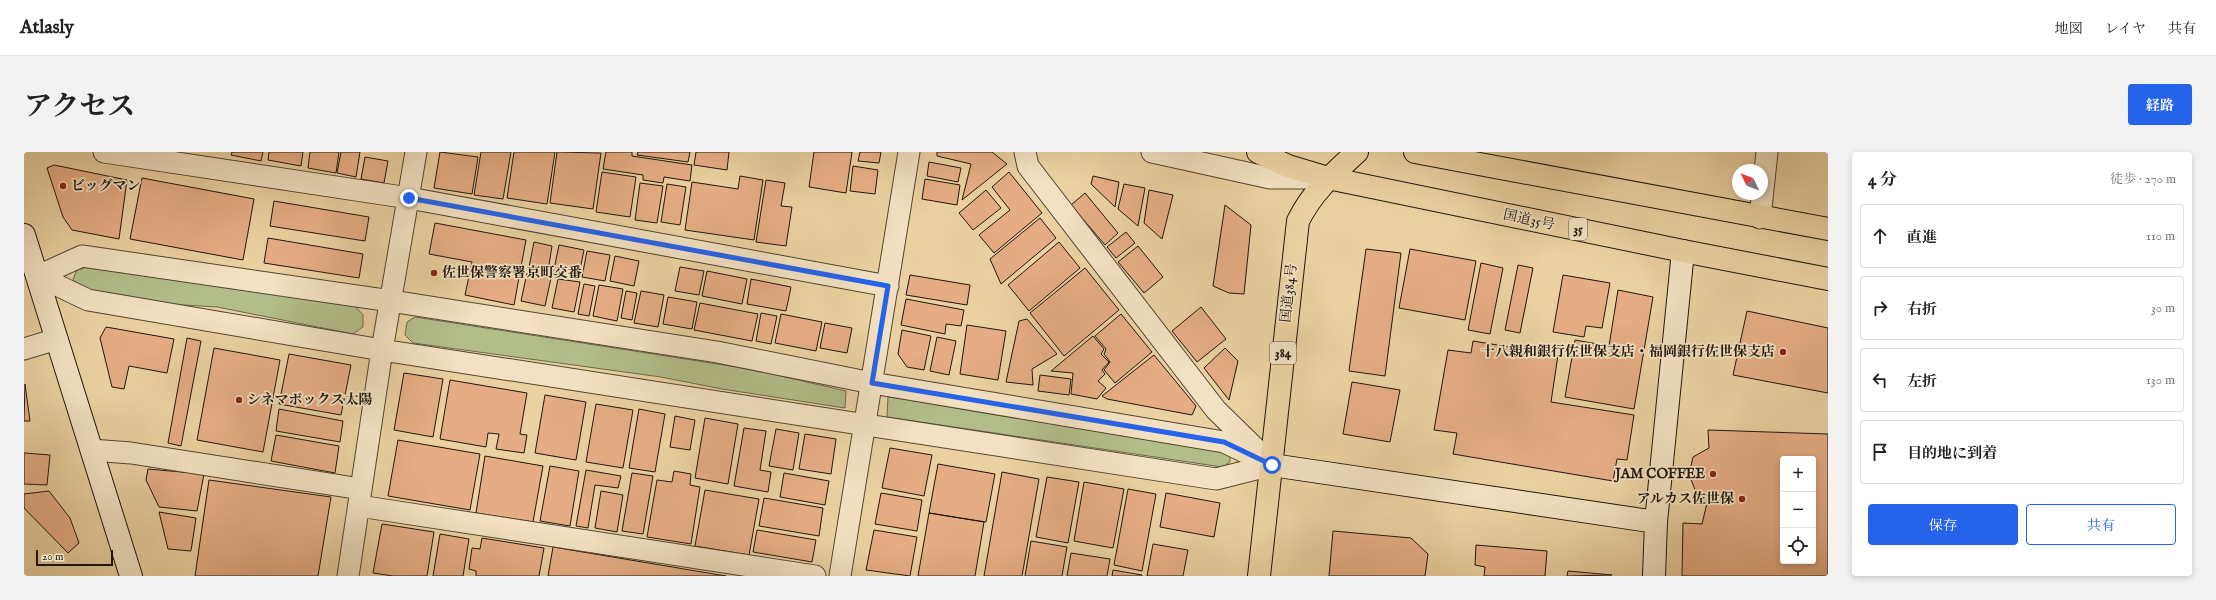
<!DOCTYPE html>
<html lang="ja">
<head>
<meta charset="utf-8">
<style>
  body { margin:0; font-family:"IM FELL English","Noto Serif JP",serif; background:#f2f2f2; color:#222 }
  .controls { position:absolute; right:12px; bottom:12px; display:grid; overflow:hidden; border-radius:4px; box-shadow:0 2px 6px #0003 }
  .controls button { width:36px; height:36px; display:grid; place-items:center; padding:0; border:0; border-bottom:1px solid #e0e0e0; background:#fff; color:#222; font:20px sans-serif }
  .compass { position:absolute; left:1708px; top:12px; width:36px; height:36px; border-radius:50%; background:#fff; box-shadow:0 2px 6px #0003; rotate:313deg }
  .scale { position:absolute; left:12px; bottom:10px; width:77px; box-sizing:border-box; padding-left:4px; border:2px solid #1f170e; border-top:0; font-size:11px; line-height:14px; white-space:nowrap; color:#1f170e; -webkit-text-stroke:3px #f2e1c2; paint-order:stroke }
  .stop { position:absolute; width:12px; height:12px; margin:-9px; border:3px solid #2563eb; border-radius:50%; background:#fff }
  .stop.end { background:#2563eb; border-color:#fff; box-shadow:0 1px 4px #0008 }
  .list { margin:0; padding:0; list-style:none }
  h2 { display:flex; justify-content:space-between; align-items:center; height:52px; margin:0; padding:0 16px; font-size:17px }
  h2 small { font-size:13px; font-weight:400; color:#767676 }
  .list li { display:grid; grid-template-columns:26px 1fr auto; gap:12px; align-items:center; box-sizing:border-box; height:64px; margin:0 8px 8px; padding:0 8px; border:1px solid #e0e0e0; border-radius:4px }
  .list b { display:block; font-size:15px; white-space:nowrap }
  .list em { font-size:13px; font-style:normal; color:#767676 }
  .actions { display:flex; gap:8px; padding:12px 16px }
  .actions a { flex:1; padding:9px 0; border:1px solid #2563eb; border-radius:4px; text-align:center; font-size:14px; color:#2563eb }
  .actions .main { background:#2563eb; color:#fff }
  .icon { flex:none; width:22px; height:22px; fill:none; stroke:currentColor; stroke-width:2; stroke-linecap:round; stroke-linejoin:round }
  .map { position:relative; flex:none; width:1804px; height:424px; overflow:hidden; border-radius:4px }
  header { display:flex; align-items:center; gap:24px; box-sizing:border-box; height:56px; padding:0 20px; background:#fff; border-bottom:1px solid #e0e0e0 }
  header strong { font-size:19px }
  nav { display:flex; gap:22px; margin-inline-start:auto; font-size:14px }
  .intro { display:flex; align-items:center; justify-content:space-between; box-sizing:border-box; height:96px; padding:0 24px }
  h1 { margin:0; font-size:28px }
  .button { padding:10px 18px; border-radius:4px; background:#2563eb; color:#fff; font-size:14px; font-weight:700 }
  main { display:flex; gap:24px; padding:0 24px }
  aside { flex:1; background:#fff; border-radius:4px; box-shadow:0 2px 6px #0003 }
  .map>svg:first-child { display:block }
  .green { fill:#b2bd89; stroke:#686a4c }
  .building { fill:#e6ad84; stroke:#1f170e; fill-rule:evenodd }
  .lines { fill:none; stroke-linecap:round; stroke-linejoin:round }
  .street-casing { stroke:#524633; stroke-width:23 }
  .secondary-casing { stroke:#1f170e; stroke-width:24 }
  .highway-casing { stroke:#1f170e; stroke-width:24 }
  .street { stroke:#f2e1c2; stroke-width:21 }
  .secondary { stroke:#f2e1c2; stroke-width:22 }
  .highway { stroke:#ebd1a1; stroke-width:22 }
  .route { stroke:#2563eb; stroke-width:5 }
  .poi-dot { fill:#8f2418; stroke:#f2e1c2; stroke-width:1.5 }
  .labels { text-anchor:middle; dominant-baseline:central; stroke-width:3.5; stroke-linejoin:round; paint-order:stroke }
  .shield { fill:#f2e1c2; stroke:#5e5444; stroke-width:1 }
  .shield-label { font-size:13px; font-weight:bold; fill:#1f170e }
  .poi-label { font-size:14px; font-weight:bold; fill:#1f170e; stroke:#f2e1c2; text-anchor:start }
  .street-label { font-size:14px; fill:#1f170e; stroke:#f2e1c2 }
</style>
</head>
<body>
<header>
<strong>Atlasly</strong>
<nav><a>地図</a><a>レイヤ</a><a>共有</a></nav>
</header>
<div class="intro"><h1>アクセス</h1><a class="button">経路</a></div>
<main>
<div class="map">
<svg width="1804" height="424" viewBox="0 0 1804 424">
  <rect width="100%" height="100%" fill="#ebd1a1"/>
  <filter id="stains"><feTurbulence type="fractalNoise" baseFrequency=".005" numOctaves="4"/><feColorMatrix values="0 0 0 0 .2 0 0 0 0 .09 0 0 0 0 .02 0 0 0 .5 -.17"/></filter>
  <radialGradient id="worn" r=".72"><stop offset=".6" stop-color="#630" stop-opacity="0"/><stop offset="1" stop-color="#630" stop-opacity=".3"/></radialGradient>
  <!-- green -->
  <path class="green" d="M66,114L331,154L339,163V175L329,182L193,155L143,152L65,139L54,135L49,127L53,118Z
    M391,165L726,217L822,239L821,256L698,237L637,225L389,191L381,183L383,170Z
    M864,245L949,256L1196,298L1206,305V310L1198,315L863,265Z"/>
  <!-- building -->
  <path class="building" d="M208,0H239L237,9L207,3Z
    M245,0H279L277,14L244,8Z
    M286,0H315L312,21L284,16Z
    M317,0H336L332,25L313,21Z
    M416,0L454,5L448,42L410,36Z
    M457,0H487L479,47L450,43Z
    M490,0H531L523,52L483,46Z
    M533,0L577,1L569,57L526,51Z
    M582,0H608V4L668,13L666,29L640,25L639,31L619,28V23L579,17Z
    M614,0H666L664,10L613,3Z
    M672,0H705L703,18L670,13Z
    M790,0H828L822,41L785,35Z
    M836,0H857L855,11L834,9Z
    M913,0H968L983,12L938,48L947,12L913,4Z
    M341,5L364,9L360,31L337,27Z
    M905,10L937,16L934,30L903,24Z
    M30,13L103,28L95,87L48,78L39,65L23,16Z
    M829,14L854,18L851,42L826,39Z
    M578,20L612,25L606,65L572,60Z
    M985,20L1018,61L970,101L955,83L986,58L968,35Z
    M716,24L739,28L730,88L661,78L668,30L714,37Z
    M1069,24L1095,30L1091,55L1067,32Z
    M118,26L230,47L219,108L106,87Z
    M901,27L936,33L933,53L898,47Z
    M742,28L761,31L757,54L768,55L762,94L732,90Z
    M616,31L639,34L633,71L611,68Z
    M643,32L662,35L656,73L637,70Z
    M1100,32L1121,36L1114,74L1094,57Z
    M962,38L977,56L949,78L935,61Z
    M1125,38L1149,43L1138,87L1120,71Z
    M1061,41L1094,81L1081,93L1047,53Z
    M250,49L345,65L341,89L246,74Z
    M1201,53L1227,73L1220,142L1205,141L1189,134Z
    M1016,66L1032,86L977,132L966,107Z
    M411,71L502,88L490,153L441,143L448,110L405,102Z
    M1102,80L1111,91L1092,106L1083,95Z
    M244,86L339,102L335,126L240,111Z
    M510,90L528,94L524,119L505,115Z
    M1035,90L1056,116L1005,159L984,133Z
    M535,93L560,98L554,127L529,122Z
    M1114,94L1139,125L1120,141L1094,110Z
    M1342,97L1377,101L1361,224L1325,219Z
    M1386,97L1452,109L1441,168L1375,156Z
    M563,99L586,103L581,129L558,125Z
    M591,104L615,109L610,134L586,129Z
    M1457,111L1479,116L1466,182L1444,178Z
    M1494,113L1509,116L1496,181L1481,178Z
    M656,115L680,119L675,143L651,139Z
    M1061,116L1095,158L1040,204L1006,161Z
    M683,119L723,127L718,152L678,144Z
    M503,121L527,126L521,154L497,149Z
    M886,123L946,133L943,153L882,143Z
    M1539,123L1586,131L1578,176L1562,174L1560,185L1529,180Z
    M534,127L556,130L550,160L528,156Z
    M727,127L767,135L762,159L723,152Z
    M560,132L571,134L565,164L554,162Z
    M575,133L599,137L593,169L569,164Z
    M1594,138L1629,145L1610,257L1541,245L1551,188L1585,194Z
    M602,139L613,141L608,168L597,166Z
    M617,139L640,143L634,175L610,171Z
    M644,145L673,150L668,177L639,172Z
    M882,147L940,158L937,174L922,172L921,182L877,173Z
    M676,151L734,162L728,189L670,178Z
    M1177,155L1202,187L1173,210L1148,179Z
    M1723,159L1804,176V241L1709,223Z
    M737,161L753,164L747,192L732,189Z
    M757,162L798,170L792,199L751,191Z
    M1097,162L1128,200L1091,231L1080,218L1086,210L1080,202L1082,197L1071,184Z
    M1003,167L1033,202L1008,217L1009,233L982,230L995,169Z
    M801,171L828,176L823,201L796,196Z
    M943,173L982,179L974,228L936,222Z
    M82,175L150,187L143,221L105,214L100,237L88,235L76,186Z
    M878,178L907,184L900,218L883,215L874,202Z
    M1069,184L1080,197L1077,202L1085,210L1078,218L1081,222L1074,229L1082,236L1073,247L1047,242L1049,221L1027,219Z
    M913,185L932,189L925,223L906,219Z
    M163,186L177,189L157,294L144,291Z
    M1449,189L1534,203L1527,250L1610,263L1603,308L1593,307L1589,329L1429,302L1433,281L1410,278L1424,198L1447,201Z
    M190,196L256,208L239,300L173,288Z
    M1201,196L1214,209L1205,248L1180,216Z
    M265,202L327,213L317,263L255,252Z
    M1130,203L1172,254L1168,263L1083,247L1078,244Z
    M380,221L419,227L409,285L370,278Z
    M1016,223L1047,227L1045,243L1014,239Z
    M426,228L503,241L496,282L503,283L500,301L472,297L475,282L464,281L462,295L416,287Z
    M1328,230L1376,238L1366,290L1319,282Z
    M1,232L6,269H0Z
    M521,243L562,250L552,308L511,301Z
    M572,252L609,258L599,316L562,310Z
    M255,257L319,269L316,290L252,279Z
    M615,257L641,262L631,320L605,316Z
    M651,264L671,268L666,298L646,295Z
    M681,266L714,272L704,332L671,326Z
    M720,276L742,279L736,318L747,320L744,340L710,334Z
    M752,277L775,281L769,318L745,314Z
    M1684,278L1804,282V424H1658L1659,371L1678,372L1683,351L1673,343L1665,322L1669,305L1685,296ZM1759,307H1789V409H1759Z
    M781,282L812,287L807,322L775,317Z
    M252,283L315,294L311,321L247,309Z
    M374,288L456,302L446,358L364,344Z
    M866,296L908,303L900,344L858,336Z
    M0,301L26,303L23,333L0,332Z
    M461,304L519,314L509,370L452,361Z
    M914,312L971,322L962,370L905,361Z
    M526,314L555,319L546,374L516,369Z
    M124,317L180,322L173,359L135,355L122,328Z
    M562,318L597,324L594,336L571,333L564,376L552,374Z
    M650,319L667,322L666,333L676,335L667,392L623,385L633,328L648,330Z
    M978,320L1015,327L998,424H960Z
    M608,321L629,324L619,382L598,379Z
    M760,321L805,329L801,353L756,345Z
    M1023,325L1055,330L1044,391L1012,385Z
    M185,328L307,345L294,424H171Z
    M1060,330L1100,337L1089,396L1050,389Z
    M1104,337L1132,342L1118,419L1090,413Z
    M681,338L735,347L725,403L671,394Z
    M25,339L46,366L55,391L44,401L0,356V342Z
    M577,339L599,343L593,380L571,376Z
    M857,341L898,348L893,379L851,372Z
    M1142,341L1196,351L1190,385L1136,375Z
    M740,346L799,356L795,384L735,374Z
    M135,360L172,366L167,399L144,397Z
    M905,361L960,370L951,424H894Z
    M358,372L410,380L403,424H369L349,421Z
    M733,378L792,388L788,410L729,400Z
    M850,378L893,385L886,424L842,418Z
    M1309,379L1387,386L1404,402L1401,424H1305Z
    M416,382L445,387L439,424H409Z
    M458,386L520,396L515,424H452V419L445,417L448,396L456,397Z
    M1007,389L1043,395L1038,424H1001Z
    M1129,392L1164,398L1159,424H1123Z
    M1452,393L1523,399L1521,424H1460L1461,415L1451,413Z
    M529,395L702,424H524Z
    M1047,401L1086,407L1083,424H1043Z
    M1089,418L1118,423V424H1088Z
    M1544,419L1588,423L1543,424Z"/>
  <g class="lines">
    <!-- street casing -->
    <g class="street-casing">
      <path id="street" d="M80,0L385,46L864,134
        M1001,0L1004,14L1192,258L1235,300
        M1128,0L1246,26H1295
        M1736,66L1743,0
        M14,124L58,104L367,149L693,200L848,231L1200,290L1248,313
        M14,124L64,148L358,198L1192,327L1248,313
        M0,197L33,187
        M67,298L107,301L337,337
        M335,354L791,424
        M324,424L358,198L392,0
        M816,424L885,0"/>
    </g>
    <!-- secondary casing -->
    <g class="secondary-casing">
      <path id="secondary" d="M0,83L107,424
        M1248,313L1632,370
        M1630,424L1632,370L1659,99"/>
    </g>
    <!-- highway casing -->
    <g class="highway-casing">
      <path id="highway" d="M1234,0L1264,14L1304,26L1659,99L1804,127
        M1391,0L1804,77
        M1235,424L1274,69C1289,39 1309,22 1333,0"/>
    </g>
    <!-- street -->
    <use href="#street" class="street"/>
    <!-- secondary -->
    <use href="#secondary" class="secondary"/>
    <!-- highway -->
    <use href="#highway" class="highway"/>
  </g>
  <g class="lines">
    <!-- route -->
    <path class="route" d="M385,46L864,134L848,231L1200,290L1248,313"/>
  </g>
  <!-- markers -->
  <g class="poi-dot">
    <circle cx="39" cy="34" r="4"/>
    <circle cx="410" cy="121" r="4"/>
    <circle cx="1759" cy="200" r="4"/>
    <circle cx="215" cy="248" r="4"/>
    <circle cx="1689" cy="322" r="4"/>
    <circle cx="1718" cy="347" r="4"/>
  </g>
  <g class="labels">
    <!-- shield labels -->
    <g class="shield">
      <rect x="1545" y="66" width="18" height="22" rx="3"/>
      <rect x="1246" y="190" width="26" height="22" rx="3"/>
    </g>
    <g class="shield-label">
      <text x="1554" y="77">35</text>
      <text x="1259" y="201">384</text>
    </g>
    <!-- poi labels -->
    <g class="poi-label">
      <text x="47" y="34">ビッグマン</text>
      <text x="418" y="121">佐世保警察署京町交番</text>
      <text x="1751" y="200" text-anchor="end">十八親和銀行佐世保支店・福岡銀行佐世保支店</text>
      <text x="223" y="248">シネマボックス太陽</text>
      <text x="1681" y="322" text-anchor="end">JAM COFFEE</text>
      <text x="1710" y="347" text-anchor="end">アルカス佐世保</text>
    </g>
    <!-- street labels -->
    <g class="street-label">
      <text transform="translate(1505 68) rotate(12)">国道35号</text>
      <text transform="translate(1265 141) rotate(-84)">国道384号</text>
    </g>
  </g>
  <rect width="100%" height="100%" filter="url(#stains)"/>
  <rect width="100%" height="100%" fill="url(#worn)"/>
</svg>
<div class="controls">
<button>+</button>
<button>−</button>
<button><svg class="icon" aria-label="locate" viewBox="0 0 24 24"><circle cx="12" cy="12" r="6"/><path d="M12 2v4M12 18v4M2 12h4M18 12h4"/></svg></button>
</div>
<svg class="compass" viewBox="-18 -18 36 36"><path d="M0-13l5 13h-10z" fill="#e53935"/><path d="M0 13l5-13h-10z" fill="#767676"/></svg>
<div class="scale">20 m</div>
<div class="stop" style="left:1248px;top:313px"></div>
<div class="stop end" style="left:385px;top:46px"></div>
</div>
<aside>
<h2>4 分<small>徒歩 · 270 m</small></h2>
<ul class="list">
<li><svg class="icon" aria-label="ahead" viewBox="0 0 24 24"><path d="M12 20V5M6 11l6-6 6 6"/></svg><div><b>直進</b></div><em>110 m</em></li>
<li><svg class="icon" aria-label="right" viewBox="0 0 24 24"><path d="M7 20v-9h11M14 6l5 5-5 5"/></svg><div><b>右折</b></div><em>30 m</em></li>
<li><svg class="icon" aria-label="left" viewBox="0 0 24 24"><path d="M17 20v-9H6M10 6l-5 5 5 5"/></svg><div><b>左折</b></div><em>130 m</em></li>
<li><svg class="icon" aria-label="arrive" viewBox="0 0 24 24"><path d="M6 21V4h12l-3 4 3 4H6"/></svg><div><b>目的地に到着</b></div></li>
</ul>
<div class="actions"><a class="main">保存</a><a>共有</a></div>
</aside>
</main>
</body>
</html>
